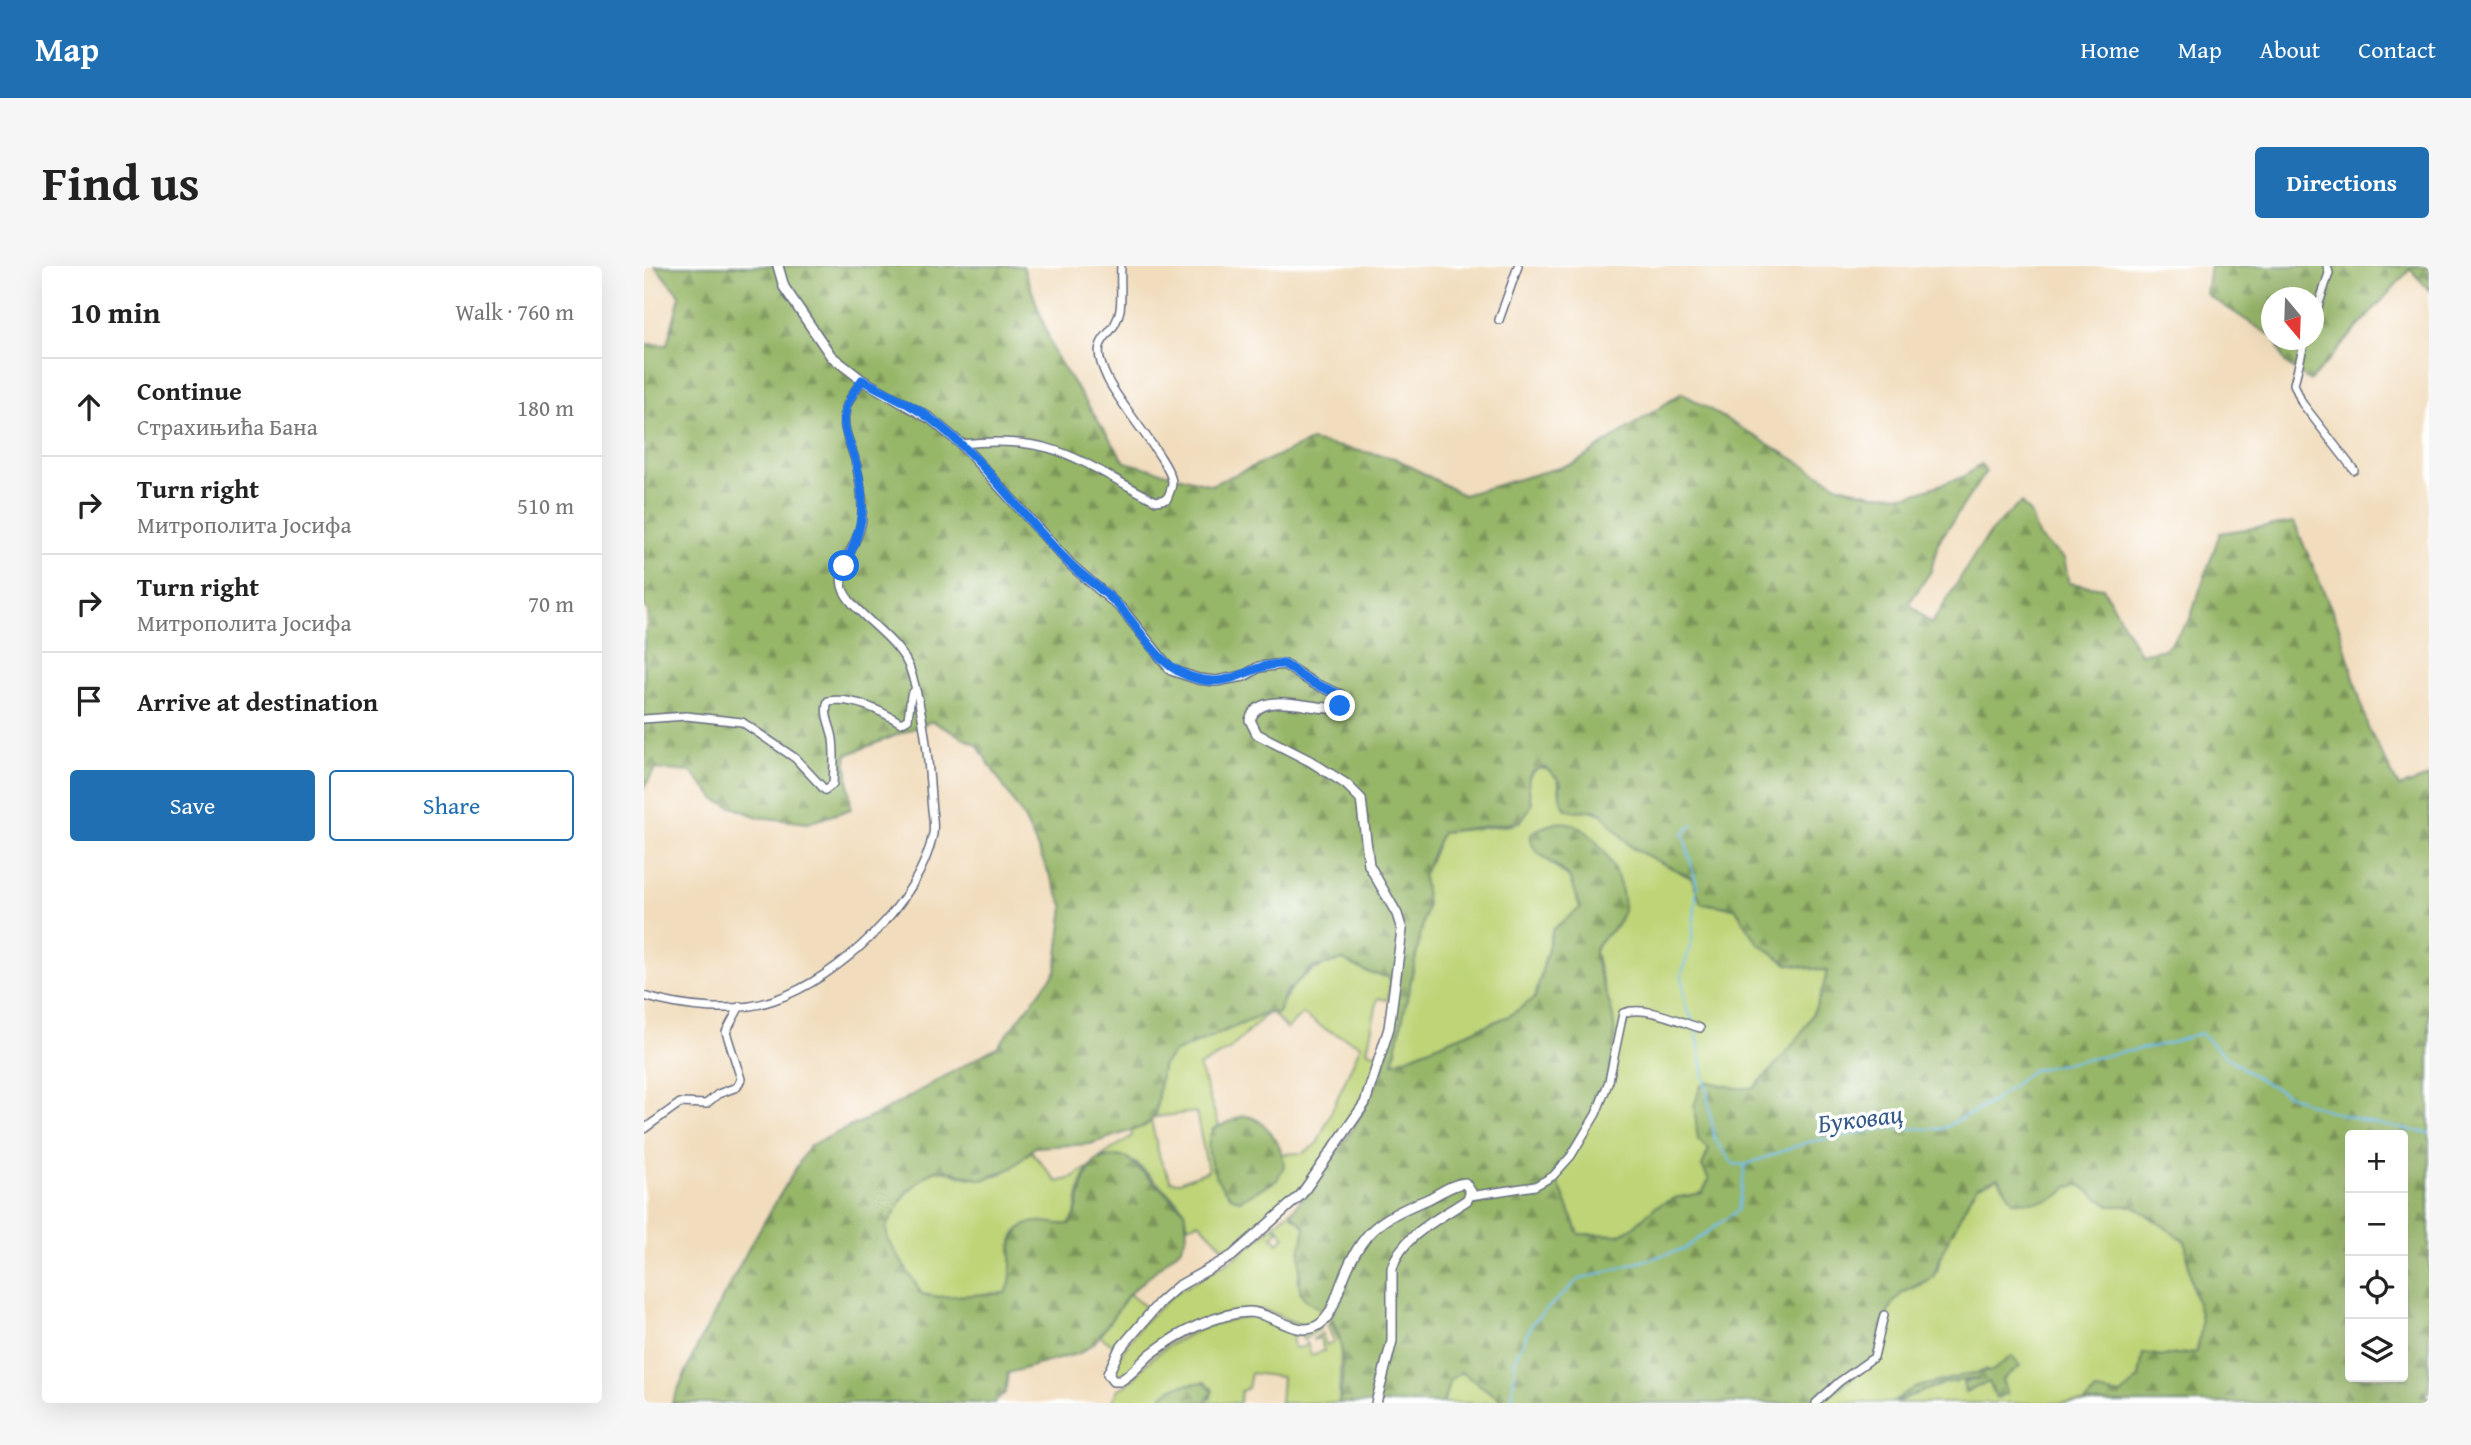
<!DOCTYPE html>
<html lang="en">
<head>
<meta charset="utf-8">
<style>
  body { margin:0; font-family:"Gentium Book Plus",serif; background:#f6f6f6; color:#222 }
  .controls { position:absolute; right:21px; bottom:21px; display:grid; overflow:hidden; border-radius:7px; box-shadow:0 7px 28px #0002 }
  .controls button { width:63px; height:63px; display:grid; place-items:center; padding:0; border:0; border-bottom:2px solid #e0e0e0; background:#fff; color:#222; font:35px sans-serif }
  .compass { position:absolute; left:1617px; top:21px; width:63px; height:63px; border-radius:50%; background:#fff; box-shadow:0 7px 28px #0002; rotate:161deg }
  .stop { position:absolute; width:21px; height:21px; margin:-16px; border:5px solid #1a73e8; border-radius:50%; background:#fff }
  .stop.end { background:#1a73e8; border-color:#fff; box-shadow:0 2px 7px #0008 }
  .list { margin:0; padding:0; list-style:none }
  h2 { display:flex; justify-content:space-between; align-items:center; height:91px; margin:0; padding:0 28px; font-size:30px }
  h2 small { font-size:23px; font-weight:400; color:#767676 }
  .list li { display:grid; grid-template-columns:46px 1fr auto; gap:21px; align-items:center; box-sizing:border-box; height:98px; padding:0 28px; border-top:2px solid #e0e0e0 }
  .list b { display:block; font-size:26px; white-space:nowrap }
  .list p { margin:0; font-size:23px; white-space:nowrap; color:#767676 }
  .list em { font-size:23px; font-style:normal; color:#767676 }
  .actions { display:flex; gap:14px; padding:21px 28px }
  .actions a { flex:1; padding:16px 0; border:2px solid #1f6fb2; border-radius:7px; text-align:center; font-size:24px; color:#1f6fb2 }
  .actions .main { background:#1f6fb2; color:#fff }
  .icon { flex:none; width:38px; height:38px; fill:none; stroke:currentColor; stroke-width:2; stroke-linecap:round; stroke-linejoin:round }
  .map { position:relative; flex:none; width:1785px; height:1137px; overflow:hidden; border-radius:7px }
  header { display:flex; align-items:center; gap:42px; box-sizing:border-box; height:98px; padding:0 35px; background:#1f6fb2; color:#fff }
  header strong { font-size:33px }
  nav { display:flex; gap:38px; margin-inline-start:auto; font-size:24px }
  .intro { display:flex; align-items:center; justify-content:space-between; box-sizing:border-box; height:168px; padding:0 42px }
  h1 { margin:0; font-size:49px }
  .button { padding:18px 32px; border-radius:7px; background:#1f6fb2; color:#fff; font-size:24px; font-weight:700 }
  main { display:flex; gap:42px; padding:0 42px }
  aside { flex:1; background:#fff; border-radius:7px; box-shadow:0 7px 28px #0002 }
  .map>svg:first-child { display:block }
  .grass { fill:#bed477; stroke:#6c826a; stroke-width:2 }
  .forest { fill:url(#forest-firs); stroke:#587263; stroke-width:2; fill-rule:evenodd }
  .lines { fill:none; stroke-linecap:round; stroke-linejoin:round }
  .stream { stroke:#73bfed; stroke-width:2 }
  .minor-casing { stroke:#666c7f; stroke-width:10 }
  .tertiary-casing { stroke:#666c7f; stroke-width:12 }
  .minor { stroke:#fff; stroke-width:7 }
  .tertiary { stroke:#fff; stroke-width:9 }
  .route { stroke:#1a73e8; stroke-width:9 }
  .labels { text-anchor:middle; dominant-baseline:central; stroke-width:7; stroke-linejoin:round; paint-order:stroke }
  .water-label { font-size:26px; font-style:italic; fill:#355a89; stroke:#fff }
</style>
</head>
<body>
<header>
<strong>Map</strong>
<nav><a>Home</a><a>Map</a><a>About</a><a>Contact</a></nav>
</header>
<div class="intro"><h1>Find us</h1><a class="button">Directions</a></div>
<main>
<aside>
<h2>10 min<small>Walk · 760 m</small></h2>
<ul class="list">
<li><svg class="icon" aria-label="ahead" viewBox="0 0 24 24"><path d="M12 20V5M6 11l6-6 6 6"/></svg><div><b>Continue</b><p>Страхињића Бана</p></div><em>180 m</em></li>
<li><svg class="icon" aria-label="right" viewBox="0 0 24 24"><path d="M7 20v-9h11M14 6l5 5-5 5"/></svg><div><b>Turn right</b><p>Митрополита Јосифа</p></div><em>510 m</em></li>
<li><svg class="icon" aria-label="right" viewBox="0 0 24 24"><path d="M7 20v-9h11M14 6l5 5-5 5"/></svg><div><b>Turn right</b><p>Митрополита Јосифа</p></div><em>70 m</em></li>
<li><svg class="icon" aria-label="arrive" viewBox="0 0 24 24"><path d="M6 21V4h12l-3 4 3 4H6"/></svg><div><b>Arrive at destination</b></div></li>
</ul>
<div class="actions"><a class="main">Save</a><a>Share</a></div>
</aside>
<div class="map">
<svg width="1785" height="1137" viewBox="0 0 1785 1137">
  <defs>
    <pattern id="forest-firs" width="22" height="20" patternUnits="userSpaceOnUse" patternTransform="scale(1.75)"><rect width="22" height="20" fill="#96b668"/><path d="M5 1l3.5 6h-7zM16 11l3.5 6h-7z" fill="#7a9459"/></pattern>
  </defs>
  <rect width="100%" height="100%" fill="#fff"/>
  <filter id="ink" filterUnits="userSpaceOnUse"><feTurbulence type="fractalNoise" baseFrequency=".0143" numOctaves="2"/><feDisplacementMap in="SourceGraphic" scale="14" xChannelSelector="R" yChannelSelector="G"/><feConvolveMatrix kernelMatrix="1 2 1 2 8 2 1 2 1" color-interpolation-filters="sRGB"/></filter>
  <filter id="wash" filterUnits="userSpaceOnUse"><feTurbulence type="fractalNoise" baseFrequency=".00686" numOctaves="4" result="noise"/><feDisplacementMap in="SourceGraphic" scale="28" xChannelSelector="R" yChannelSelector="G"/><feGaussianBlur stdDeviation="1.57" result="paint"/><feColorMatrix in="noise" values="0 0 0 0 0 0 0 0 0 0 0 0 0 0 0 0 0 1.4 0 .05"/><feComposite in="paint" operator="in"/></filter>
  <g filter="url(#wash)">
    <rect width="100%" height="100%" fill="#f1ddbd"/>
    <!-- grass -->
    <path class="grass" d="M895,502L905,504L914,511L916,531L921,542L929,545L945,544L958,548L988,582L1048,612L1057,637L1091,642L1114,677L1144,698L1183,705C1175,753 1143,788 1110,822H1092L1064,816L1065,914L1058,927L1031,932L1011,941L987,963L975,969L935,968L910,907L970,760L951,686C954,669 975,666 978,647C984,601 930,527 887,572L896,588L925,612L937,642L909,663L891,732L865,750L749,798L783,639L779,610L798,566L868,559L888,535C880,523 881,509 895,502Z
      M700,694L723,706L747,712L744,734L734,732L723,785L735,788L717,837L656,924L585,987L555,956L544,960L541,945L533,935L492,897L461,890L452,894L488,870L487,865L507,855L516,893L527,915L535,916L564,905L552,846L511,851L518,800L529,787L624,747L585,784L555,800L575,860L569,863C572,886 568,928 596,934L630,916L638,888L659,887L673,878L717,779L681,763L658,748L643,763L630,749L634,747C646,715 667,700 700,694Z
      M387,885L413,916L425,913L445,901L437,918L430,953L422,959C335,947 384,1003 361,1027L295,1031L278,1028C268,1017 244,981 242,967C238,948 276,908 294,904C304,904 312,909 322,911C349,918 369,902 387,885Z
      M1354,912L1436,919L1466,940H1490L1541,975C1544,987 1544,1000 1547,1013C1553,1049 1564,1047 1552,1087L1518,1090L1499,1087L1495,1112L1477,1130L1452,1125L1440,1137H1253C1275,1121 1309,1111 1336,1112L1338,1121V1117L1346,1116L1363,1128L1358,1114L1342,1104L1260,1128L1247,1137H1176L1236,1085L1241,1053L1249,1037L1258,1027L1284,1016L1293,1005L1299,984L1325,933L1334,920Z
      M648,944V950L658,956L661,961L654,1017L681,1047C662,1073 641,1047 618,1044C572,1038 513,1083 478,1109L472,1108V1095L498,1058L530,1028L591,992L630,960L634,965L628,970L634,977L641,971L631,958Z
      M485,1028L503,1042L471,1081L456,1070Z
      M608,1050L677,1062L659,1074L658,1069L648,1071L650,1082L660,1081L663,1077L667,1089L680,1085L676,1072L668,1074L678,1067L682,1079L690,1076L684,1060L686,1053L697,1081L695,1137H636L638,1111L607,1107L604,1122L597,1125L596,1137H557L567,1132L568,1121C547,1115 525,1117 514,1137H467L474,1123C491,1117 497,1101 511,1090C538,1068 574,1054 608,1050Z
      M817,1106L862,1137H799L806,1114Z"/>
    <!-- forest -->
    <path class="forest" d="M11,0H379L411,89L481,196L567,219L667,175L751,192L819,229L931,197L1038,127L1195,220L1228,228L1266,229L1319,211L1337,198L1342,205L1294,277L1287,305L1265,337L1287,358C1317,317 1335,268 1377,237L1386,247L1395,272L1420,292L1425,317L1459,322L1496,388L1521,383L1545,355L1576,267L1650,256L1696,363L1724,462L1755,521L1785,511V1126L1779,1127L1785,1132V1137H1440L1452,1125L1477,1129L1495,1112L1499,1087L1518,1090L1552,1086C1564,1047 1553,1049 1547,1013C1544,1000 1544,987 1541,975L1490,940H1466L1436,919L1424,921C1410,939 1390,936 1369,935L1354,912L1334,920L1325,933L1299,984L1289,1011L1258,1027L1249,1037L1241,1053L1232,1093L1176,1137H862L817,1106L806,1114L799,1137H695C700,1111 703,1066 681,1047C672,1039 661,1037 656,1025V986L661,961L647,947C689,891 736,837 748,766C751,749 748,730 748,712L723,706L699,694L668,702L641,728L634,747L619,748L529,787L518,800L511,851L501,860L446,878L391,881L368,902L339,914L302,904L288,905L263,926L242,961L244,974L278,1028L295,1031L361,1027C377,1010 351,963 392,956C403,954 414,960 425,958C438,945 434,914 452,894L472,890L484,892L541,945L543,968L536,983L485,1028L451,1076L436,1087L364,1107L361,1127L350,1137H28L52,1083L107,978L165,880L238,846L354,780L412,705L420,641L381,554L333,479L288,455L202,489L207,543L164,557L114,551L73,535L47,506L11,503L0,522V375L5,346L0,340V78L23,79L36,30ZM902,502L916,515V530L921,542L929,545L950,544L958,548L988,582L1048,612L1057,637L1091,642L1114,677L1144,698L1183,705C1175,753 1143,788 1110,822H1092L1064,816L1056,821L1050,841L1054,874L1065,883L1058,900L1065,914L1058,927L1031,932L1011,941L987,963L975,969L935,968L910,907C943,866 978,808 969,752C966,730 951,708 951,685C951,670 983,665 979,632C975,602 942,543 905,559C898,562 892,562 887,569C885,589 913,596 924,610C930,619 933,632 936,642L909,663L891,732L865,750L749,797L783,639L779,610L798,566L876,556L888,539C885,524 877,502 902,502ZM1706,869H1759V1111H1706Z
      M1566,0H1785V24L1766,3L1666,115L1641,97L1631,74H1670V32H1628L1627,70L1562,28Z
      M599,850C621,850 639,880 640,900L633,914L596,934C573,929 556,881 569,863Z
      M1368,1090L1376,1100L1358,1114L1363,1128L1352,1132L1345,1116L1321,1126L1319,1117L1334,1112L1301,1117L1247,1137L1270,1122L1324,1108L1348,1105Z
      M561,1116L569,1125L562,1136L514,1137C524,1117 542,1119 561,1116Z"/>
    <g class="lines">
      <!-- stream -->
      <path class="stream" d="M1050,559L1039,566L1053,620L1048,674L1038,707L1041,740L1051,758
        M1052,763L1071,874L1089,898L1101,899L1164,876L1243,862L1298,863L1351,834L1388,804L1527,777L1556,767C1620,830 1697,855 1785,867
        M868,1137L871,1093L889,1056L934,1014L1040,983L1094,944L1101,900"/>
    </g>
  </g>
  <g filter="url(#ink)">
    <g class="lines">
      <!-- minor casing -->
      <g class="minor-casing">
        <path id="minor" d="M1670,53L1685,7L1683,0
          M855,54L874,0
          M1661,74L1650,118L1658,137L1710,204
          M317,178C413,168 433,195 512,235L523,233C525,228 528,222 528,217C529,199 474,137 463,112C442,68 469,77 476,44C478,30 476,14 477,0
          M0,453L42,450L98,456L151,492L181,524L189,518C190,503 191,488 189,473C187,459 179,449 184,435C208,431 236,444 257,457L264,453L267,429L271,424
          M0,730C39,742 91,748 130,734C195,712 276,636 289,568C291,557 287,542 287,531C284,489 280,447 267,406C256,370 205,347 198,320C193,297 218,274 218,250C219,233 216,215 212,198C208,179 196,161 202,142C205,132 213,123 218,114
          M0,863L36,837L62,838L74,828L93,821L97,813L82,766L96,740
          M826,930L891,920L909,910L927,890L952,848L965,815L979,747C1002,739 1034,755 1056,762
          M1172,1137L1195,1116L1230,1091L1240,1049"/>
      </g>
      <!-- tertiary casing -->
      <g class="tertiary-casing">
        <path id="tertiary" d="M134,0L140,21L187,90L218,114L287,153L317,178L427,299L478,343L527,404L554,413L572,415L600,410L615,401L640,398L669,417L697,429L698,438L692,442C669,445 616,422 606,454L613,468L666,495L702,518L717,533L725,599L753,648L758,664L745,762L721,837L657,929L588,990L533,1021L516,1036L475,1084L464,1108L469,1115H476C489,1108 497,1096 508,1087C533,1068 572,1047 605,1046C628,1046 655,1074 676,1058C689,1048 692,1030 698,1016C716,967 735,952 782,934C794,929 807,918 821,917L827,926L823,934C796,952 757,970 748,1002V1075L732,1137"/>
      </g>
      <!-- minor -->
      <use href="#minor" class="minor"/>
      <!-- tertiary -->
      <use href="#tertiary" class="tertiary"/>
    </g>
  </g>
  <g class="lines" filter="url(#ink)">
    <!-- route -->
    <path class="route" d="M200,300C221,261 223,234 210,190C205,175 197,159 202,143C204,133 212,123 218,114C241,126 266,137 287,153C341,193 379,252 426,298C440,312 457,322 471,336C499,364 512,403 554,413C590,422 607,397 640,398L669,417L697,429L696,440"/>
  </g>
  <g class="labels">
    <!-- water labels -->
    <g class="water-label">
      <text transform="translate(1216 852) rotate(-7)">Буковац</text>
    </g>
  </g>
</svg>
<div class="controls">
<button>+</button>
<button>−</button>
<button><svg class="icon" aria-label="locate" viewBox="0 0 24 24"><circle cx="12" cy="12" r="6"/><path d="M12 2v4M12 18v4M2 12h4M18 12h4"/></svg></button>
<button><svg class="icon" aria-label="layers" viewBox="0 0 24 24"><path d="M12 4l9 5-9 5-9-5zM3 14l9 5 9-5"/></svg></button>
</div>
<svg class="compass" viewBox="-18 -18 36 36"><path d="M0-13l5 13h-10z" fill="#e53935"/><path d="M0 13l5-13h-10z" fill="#767676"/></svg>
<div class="stop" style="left:200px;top:300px"></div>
<div class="stop end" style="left:696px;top:440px"></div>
</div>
</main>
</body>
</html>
